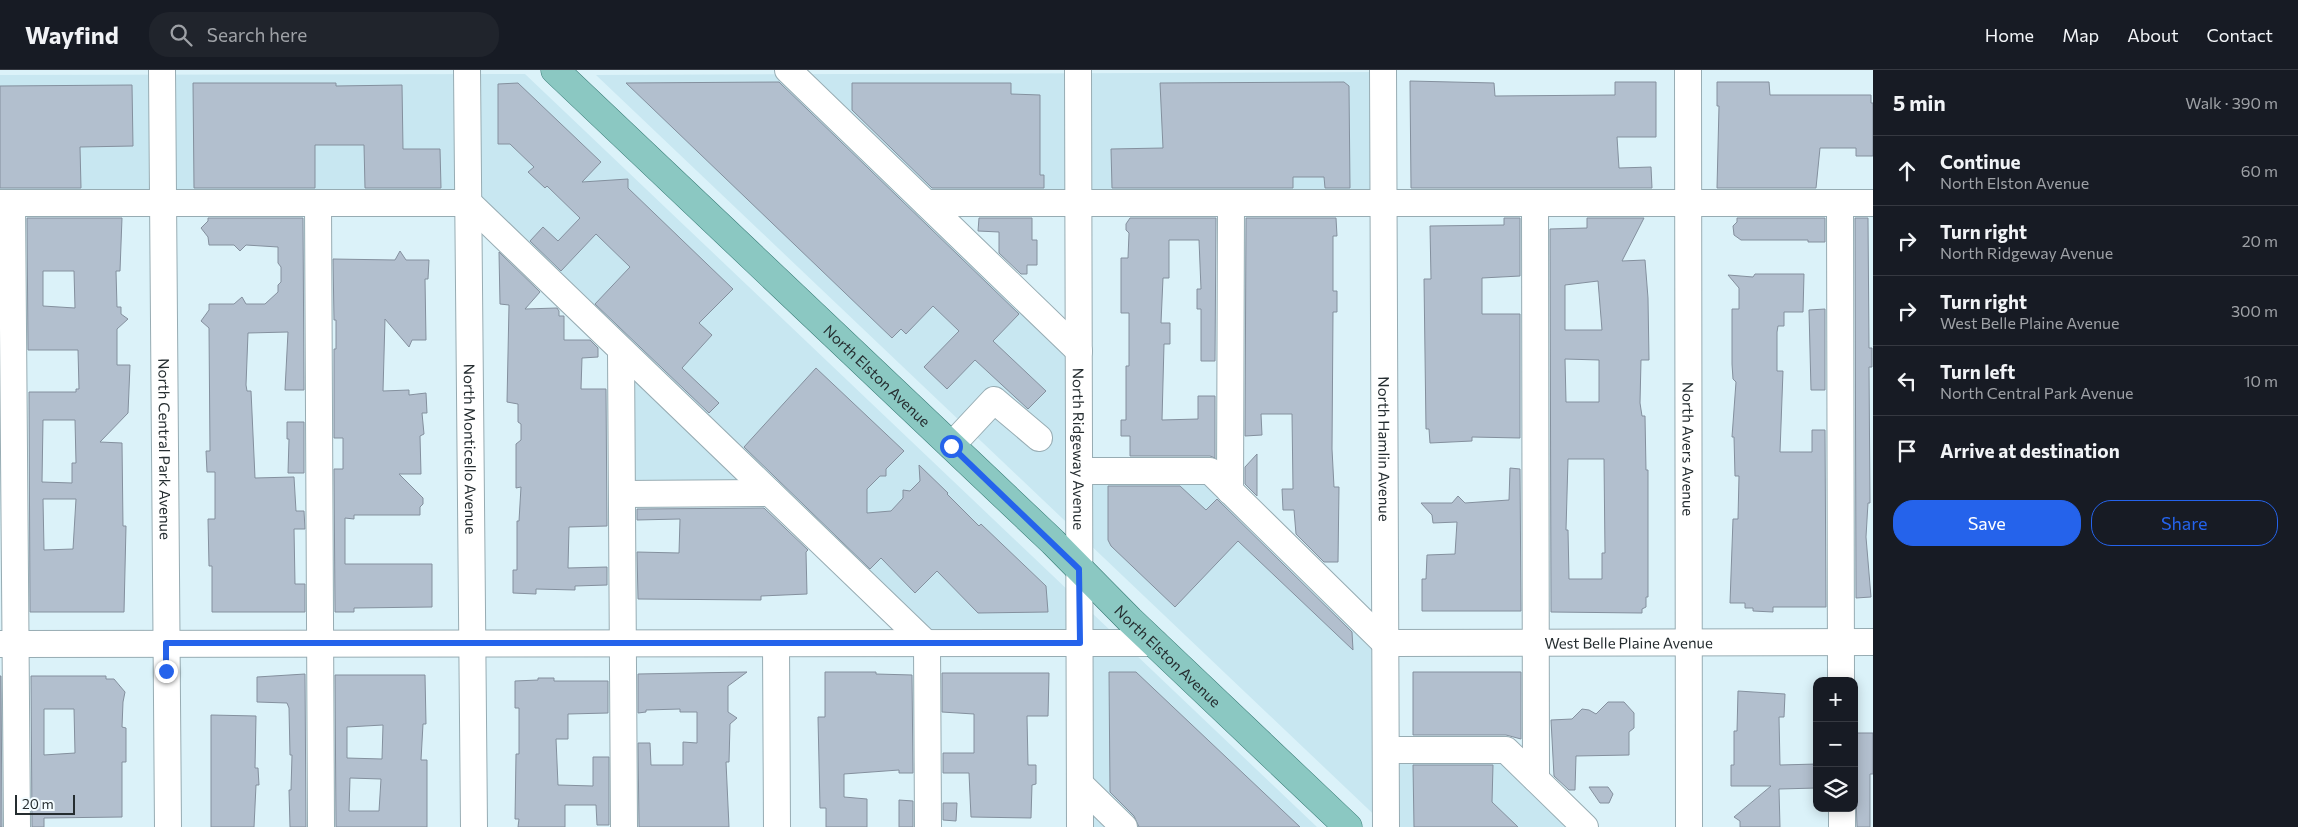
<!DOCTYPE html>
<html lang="en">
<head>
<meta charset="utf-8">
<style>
  body { margin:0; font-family:Commissioner,sans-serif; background:#20242c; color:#f1f3f6 }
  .controls { position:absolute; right:15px; bottom:15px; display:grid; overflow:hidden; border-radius:10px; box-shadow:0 2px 12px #0003 }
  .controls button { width:45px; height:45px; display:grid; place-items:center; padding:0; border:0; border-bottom:1px solid #363941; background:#171b24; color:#f1f3f6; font:25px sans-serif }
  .scale { position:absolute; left:15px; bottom:12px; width:60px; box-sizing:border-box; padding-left:5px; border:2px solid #252d30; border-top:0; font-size:14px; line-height:18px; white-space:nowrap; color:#252d30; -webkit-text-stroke:4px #f3fcff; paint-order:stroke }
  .stop { position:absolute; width:15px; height:15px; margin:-11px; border:4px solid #2563eb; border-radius:50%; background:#fff }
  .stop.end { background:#2563eb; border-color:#fff; box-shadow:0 1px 5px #0008 }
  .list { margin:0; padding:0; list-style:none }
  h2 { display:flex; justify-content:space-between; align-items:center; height:65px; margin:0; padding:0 20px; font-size:21px }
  h2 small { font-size:16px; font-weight:400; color:#9ea1a6 }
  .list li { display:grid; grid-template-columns:32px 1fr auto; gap:15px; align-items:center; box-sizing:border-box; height:70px; padding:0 20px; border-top:1px solid #363941 }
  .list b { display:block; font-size:19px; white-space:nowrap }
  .list p { margin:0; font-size:16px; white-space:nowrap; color:#9ea1a6 }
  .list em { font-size:16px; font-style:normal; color:#9ea1a6 }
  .actions { display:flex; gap:10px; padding:15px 20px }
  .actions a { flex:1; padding:11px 0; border:1px solid #2563eb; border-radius:20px; text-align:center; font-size:18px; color:#2563eb }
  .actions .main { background:#2563eb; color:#fff }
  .icon { flex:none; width:28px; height:28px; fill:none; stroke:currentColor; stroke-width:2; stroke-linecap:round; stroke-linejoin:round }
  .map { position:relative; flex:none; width:1873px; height:757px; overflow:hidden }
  header { display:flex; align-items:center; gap:30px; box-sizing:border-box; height:70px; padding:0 25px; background:#171b24; border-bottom:1px solid #363941 }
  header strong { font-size:24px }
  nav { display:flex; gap:28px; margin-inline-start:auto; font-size:18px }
  .search { width:350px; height:45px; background:#20242c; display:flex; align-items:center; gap:12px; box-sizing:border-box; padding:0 18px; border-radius:20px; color:#9ea1a6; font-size:19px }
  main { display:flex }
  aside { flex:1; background:#171b24 }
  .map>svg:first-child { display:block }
  .built { fill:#c8e7f1 }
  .building { fill:#b2bfce; stroke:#84909e; fill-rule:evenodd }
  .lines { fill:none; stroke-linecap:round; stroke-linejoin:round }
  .minor-casing { stroke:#97acb3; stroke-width:28 }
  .major-casing { stroke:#357a74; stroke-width:29 }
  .minor { stroke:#fff; stroke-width:26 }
  .major { stroke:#8bc8c2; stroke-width:28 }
  .route { stroke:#2563eb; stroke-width:6 }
  .labels { text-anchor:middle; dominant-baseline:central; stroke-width:4.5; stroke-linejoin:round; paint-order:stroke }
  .street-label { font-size:15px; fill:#252d30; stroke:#f3fcff }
</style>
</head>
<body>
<header>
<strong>Wayfind</strong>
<div class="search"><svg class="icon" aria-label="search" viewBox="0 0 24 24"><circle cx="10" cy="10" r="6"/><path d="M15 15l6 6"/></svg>Search here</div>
<nav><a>Home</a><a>Map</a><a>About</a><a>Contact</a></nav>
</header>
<main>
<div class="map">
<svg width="1873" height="757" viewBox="0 0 1873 757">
  <rect width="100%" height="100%" fill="#dbf2f9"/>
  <!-- built -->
  <path class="built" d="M1380,2L1379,132L921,131L1076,284L1078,403L1206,402L1381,576L1383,683L1504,682L1581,757H1387L596,5Z
    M525,4L1317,757H1085L1084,572L930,571L774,423L627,422L625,279L472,131H0V5Z"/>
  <!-- building -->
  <path class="building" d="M1410,11L1494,13L1495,26L1615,25V12H1656V67H1617L1619,98L1651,97L1652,118H1411Z
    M779,12L1019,244L993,271L1046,321L1028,339L975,290L947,319L924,297L959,261L933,236L906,264L901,259L892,268L626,13Z
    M1344,12L1349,16L1350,118H1325L1324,107H1293V118H1112L1111,79L1163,78L1160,13Z
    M1717,12H1769L1770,25H1871V33H1873V86H1856V78H1820L1816,118H1717L1719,36H1717Z
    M193,13H336V16L402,15L403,79H440L441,118H365L364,75H315V118H194Z
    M518,13L601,92L582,112L628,109V118L733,219L699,253L712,265L682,298L719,333L709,343L595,234L630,197L596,164L561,201L530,171L543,157L558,171L580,148L547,116L545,118L528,102L534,97L510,74H498V14Z
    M852,13H1011V24L1040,25V105H1044V118H932L852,40Z
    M132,15L133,76L80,77L81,118H0V16Z
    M27,148H122L120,201H116L117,237H121V244L128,249L117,259V295H130L128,343L100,372L122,373L123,456H126L124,542H30L29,322H76V319H79L78,280H28ZM43,201H74L75,238L43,236ZM43,350H75L76,393H72V413L42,412ZM43,429H76L73,479L44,480Z
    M208,148H303L304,320H285L288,262L248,263L246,315L247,321H251L255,408L294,407L296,441H304L305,459H294L295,514H305V542H212V496H209L208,449H215V402H207L206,381H210L209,258L201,251L209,240V234H234L242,227L246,234H265L278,222V215L281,212V197L278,193V177L246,175L240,181L234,175H209L208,167L201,158L208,151Z
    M979,148H1032V170H1037V195H1027V204H1021L999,183V162L978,161Z
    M1130,148H1216L1215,291H1201V239H1197V219H1201L1199,170H1169V208H1163L1161,253H1170V274H1164L1162,350L1198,349V326H1215V388L1210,386H1130V366H1121V350H1126V296H1129V243H1121V188H1128L1129,163L1126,160V154Z
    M1246,148H1336L1337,166H1333V221H1337V242H1333L1332,379L1334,417H1339L1338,492H1324L1296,464L1294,440H1283L1282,419H1293L1292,344H1261L1262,365L1245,366Z
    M1504,148H1520V206L1482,208V244H1520V368L1472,367V371L1430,373L1429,359H1426L1424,209H1431L1430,156L1504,155Z
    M1587,148H1644L1622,191L1645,190L1648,228L1649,290H1641L1640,333L1642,346H1645L1646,400H1648V527H1646V537L1642,539V543L1551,542L1550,159L1587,158ZM1598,211L1602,260H1565V215ZM1565,289L1599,290V332H1566ZM1568,389H1604L1605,483H1602V509H1569L1568,460H1566Z
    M1737,148H1825V172H1808V170H1741L1734,165L1733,156L1737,152Z
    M1855,148H1868L1869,278H1872V297H1869L1870,433H1868L1866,467L1871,527L1856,528Z
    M400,181L406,190H429L428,209H425L426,270H412L409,277L385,249L383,321L409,320V325L426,323L427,343H422L424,364L420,366L421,404H399L423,428V434L420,437V445H354V449L345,448V494H432V537L354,538V542H335L334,399H343V368H334V279H336V250H334L333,189L395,190Z
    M499,182L540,222L525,239L557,238L559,241V246H564V270H590L598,278V287L582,288L581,319H606L607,456L569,457L568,498L607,497V515L575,516V520L536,519V524L513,523V500H517V451H519L521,417L516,418V374L521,370V354L518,352V334L507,332L509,235L500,234Z
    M1755,204H1804L1803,242H1784V256H1778L1777,262V301H1783L1780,382H1812V360H1825L1826,537H1773V542L1753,541V538H1745V533H1730L1733,449H1738L1739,406H1735L1734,367H1732L1736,312L1733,309L1732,294V239H1739V218L1728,205L1753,207Z
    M1825,239V320H1811L1809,240Z
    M816,298L904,381L886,399V406H880L867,419V443L891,441L903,428V420L910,421L920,411L919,395L948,423L947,424L979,456L981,454L1046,516L1048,542L978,543L937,501L915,523L881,488L870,499L744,377Z
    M287,352H304V403H288L289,369H287Z
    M1257,384V426L1245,414V397Z
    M1510,398L1520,399L1521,541H1422V509H1426L1427,485L1455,484L1457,452L1433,453L1432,445L1421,433H1452L1458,426L1465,433L1509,430Z
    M1108,416H1180L1206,440L1217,429L1352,562L1353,580L1238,471L1175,537L1111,476L1108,470Z
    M764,438L808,480L806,482L807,524L761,526V530L638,529L637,482L679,483L680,449L637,450V439Z
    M747,602L728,616V642L737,648L730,654L729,692H726L729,757H639L638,673H650L651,695H683V672L697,673V642H680V639L646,640V642L638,643V604Z
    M825,602H876V604L912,605L913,703H899V700L844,704V727L867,729V757H826V738H820L818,647H825Z
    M1109,602H1136L1300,757H1139L1134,746L1110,722Z
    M1413,602H1521V669L1506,665H1413Z
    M942,603H1049L1048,646H1027L1028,695H1036V714L1032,715L1031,748L971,747L969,703H943V683H974V644L942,642Z
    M305,604L306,757H290L289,720H291L292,685H290L289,638L287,633L257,632V607Z
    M335,605H425L426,654H423L421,690H427V757H336ZM383,655L382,689L347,688V657ZM350,708L381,709L379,741H349Z
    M0,606H1L2,757H0Z
    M31,606H106V609H114L125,622L123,632L122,657L126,658V692H122V747L44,748V757H32ZM44,639H74L75,683L44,685Z
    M538,608H554V611H608V643L568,644V669H556L558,715L593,716V687H609V755H597L596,735H565V757H518L519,749H515L516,684H519V638H515V611L538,610Z
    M1738,621L1785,624L1784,647H1779L1780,695L1817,694V718L1779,719L1780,757H1740V751L1734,747L1771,716H1731V695H1734V661H1737Z
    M1608,632H1624L1634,643V658L1629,662V685L1576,686L1575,720H1569L1554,706L1551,650L1572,649L1582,639L1589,640L1596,644Z
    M211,645L256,646L255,698H258L259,715H256L254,757H211Z
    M1854,663H1873V704H1870V757H1857Z
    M1413,695H1493L1492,732L1518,757H1414Z
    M1589,717H1608L1613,724L1609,733H1600Z
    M899,730L913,731V757H899Z
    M943,733H957L956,751L943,750Z"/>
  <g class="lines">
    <!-- minor casing -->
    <g class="minor-casing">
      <g id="minor">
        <path id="s1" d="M162,0L168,757"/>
        <path id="s2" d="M467,0L474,757"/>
        <path d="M788,0L1079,281"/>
        <path id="s3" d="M1078,0L1080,757"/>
        <path id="s4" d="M1383,0L1386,757"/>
        <path id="s5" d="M1688,0L1689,757"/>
        <path d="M0,133H469L927,574L928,757"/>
        <path d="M12,133L17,757"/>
        <path d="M318,133L321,757"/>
        <path d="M926,133H1873"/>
        <path d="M1535,133L1536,709"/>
        <path d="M1840,133L1841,611"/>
        <path d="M621,281L624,757"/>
        <path d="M951,376L994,330L1039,368"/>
        <path id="s6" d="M1079,401H1210L1385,573L1873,572"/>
        <path d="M1230,421L1231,134"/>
        <path d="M622,424L770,423"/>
        <path d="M0,574L1155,573"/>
        <path d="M776,574L777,757"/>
        <path d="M1386,680H1506L1585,757"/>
        <path d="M1080,714L1124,757"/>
        <path d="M1842,738V757"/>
      </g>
    </g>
    <!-- major casing -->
    <g class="major-casing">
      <g id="major">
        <path id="s7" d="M555,0L1053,472L1130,550L1348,757"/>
      </g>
    </g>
    <!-- minor -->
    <use href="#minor" class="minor"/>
    <!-- major -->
    <use href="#major" class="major"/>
  </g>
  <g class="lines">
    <!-- route -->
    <path class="route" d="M166,601V573H1080L1079,499L951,376"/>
  </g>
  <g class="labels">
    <!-- street labels -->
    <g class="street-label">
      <text stroke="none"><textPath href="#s7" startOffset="444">North Elston Avenue</textPath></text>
      <text stroke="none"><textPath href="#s2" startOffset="379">North Monticello Avenue</textPath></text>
      <text stroke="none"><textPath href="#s5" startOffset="379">North Avers Avenue</textPath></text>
      <text stroke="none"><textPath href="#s1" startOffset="379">North Central Park Avenue</textPath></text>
      <text stroke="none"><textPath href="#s3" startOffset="379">North Ridgeway Avenue</textPath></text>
      <text stroke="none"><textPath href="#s4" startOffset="379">North Hamlin Avenue</textPath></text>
      <text stroke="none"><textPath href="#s6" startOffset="620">West Belle Plaine Avenue</textPath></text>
      <text stroke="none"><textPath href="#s7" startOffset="848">North Elston Avenue</textPath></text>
    </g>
  </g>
</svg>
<div class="controls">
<button>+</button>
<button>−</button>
<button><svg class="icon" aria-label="layers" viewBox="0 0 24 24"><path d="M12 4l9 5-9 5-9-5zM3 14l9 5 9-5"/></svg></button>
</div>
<div class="scale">20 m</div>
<div class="stop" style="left:951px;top:376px"></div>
<div class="stop end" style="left:166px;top:601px"></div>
</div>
<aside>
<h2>5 min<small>Walk · 390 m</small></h2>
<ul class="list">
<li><svg class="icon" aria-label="ahead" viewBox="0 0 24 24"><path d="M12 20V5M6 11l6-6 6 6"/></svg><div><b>Continue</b><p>North Elston Avenue</p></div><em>60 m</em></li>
<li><svg class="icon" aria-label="right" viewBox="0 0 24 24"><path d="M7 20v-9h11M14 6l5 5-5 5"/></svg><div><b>Turn right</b><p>North Ridgeway Avenue</p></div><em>20 m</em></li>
<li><svg class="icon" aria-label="right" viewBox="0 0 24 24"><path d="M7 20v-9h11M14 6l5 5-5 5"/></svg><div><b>Turn right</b><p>West Belle Plaine Avenue</p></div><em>300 m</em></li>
<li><svg class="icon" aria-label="left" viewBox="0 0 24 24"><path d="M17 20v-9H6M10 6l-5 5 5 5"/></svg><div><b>Turn left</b><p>North Central Park Avenue</p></div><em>10 m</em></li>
<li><svg class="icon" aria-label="arrive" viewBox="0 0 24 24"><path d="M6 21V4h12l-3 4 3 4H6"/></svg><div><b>Arrive at destination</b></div></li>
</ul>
<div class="actions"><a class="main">Save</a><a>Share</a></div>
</aside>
</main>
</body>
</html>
